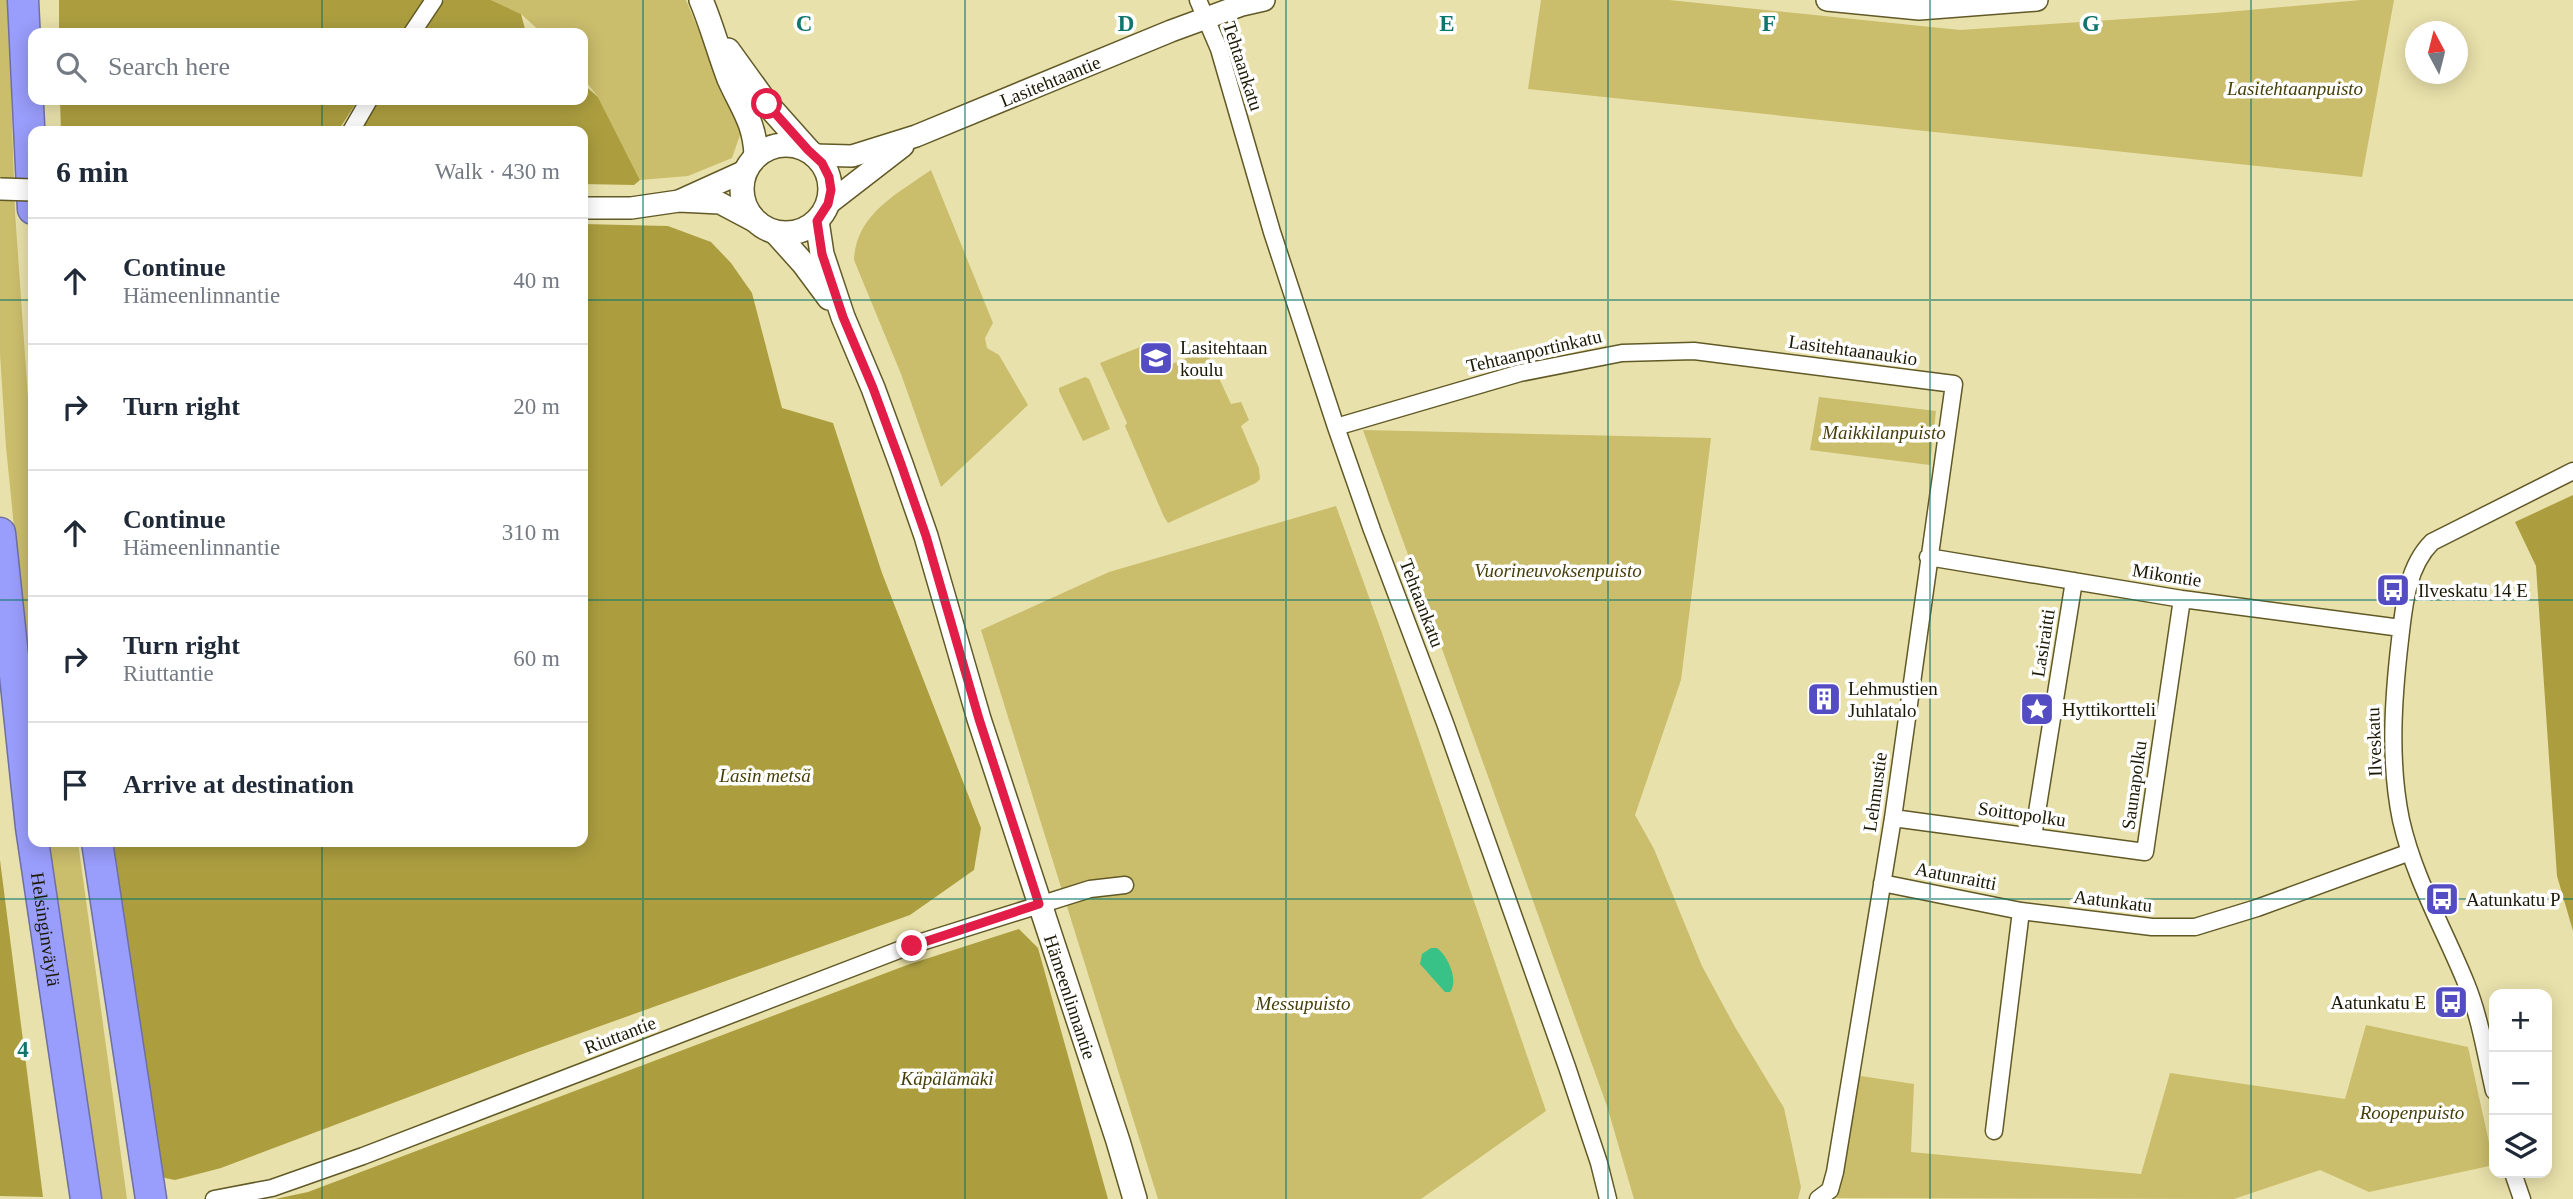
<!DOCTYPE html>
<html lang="en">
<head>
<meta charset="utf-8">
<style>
  body { margin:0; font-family:"Times New Roman",serif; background:#f2f2f3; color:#1f2937 }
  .controls { position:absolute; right:21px; bottom:21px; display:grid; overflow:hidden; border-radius:14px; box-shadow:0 4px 18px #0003 }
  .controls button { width:63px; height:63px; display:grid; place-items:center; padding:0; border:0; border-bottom:2px solid #e0e1e3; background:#fff; color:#1f2937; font:35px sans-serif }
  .compass { position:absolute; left:2405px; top:21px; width:63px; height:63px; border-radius:50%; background:#fff; box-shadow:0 4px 18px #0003; rotate:353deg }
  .stop { position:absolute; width:21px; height:21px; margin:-16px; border:5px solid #e11d48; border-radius:50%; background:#fff }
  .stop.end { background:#e11d48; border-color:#fff; box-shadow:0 2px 7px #0008 }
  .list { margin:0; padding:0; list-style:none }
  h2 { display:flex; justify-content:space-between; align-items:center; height:91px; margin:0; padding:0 28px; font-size:30px }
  h2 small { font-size:23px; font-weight:400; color:#747a83 }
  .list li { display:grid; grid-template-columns:46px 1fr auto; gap:21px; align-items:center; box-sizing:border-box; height:126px; padding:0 28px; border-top:2px solid #e0e1e3 }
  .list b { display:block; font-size:26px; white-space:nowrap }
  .list p { margin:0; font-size:23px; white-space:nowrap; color:#747a83 }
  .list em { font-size:23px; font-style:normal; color:#747a83 }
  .icon { flex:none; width:38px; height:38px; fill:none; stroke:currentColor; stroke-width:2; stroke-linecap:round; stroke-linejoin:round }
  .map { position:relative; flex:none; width:2573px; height:1199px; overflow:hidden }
  .search { position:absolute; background:#fff; box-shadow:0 4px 18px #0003; left:28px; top:28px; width:560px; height:77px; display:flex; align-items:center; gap:18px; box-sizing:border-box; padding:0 24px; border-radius:14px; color:#747a83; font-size:26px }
  .panel { position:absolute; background:#fff; box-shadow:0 4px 18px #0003; left:28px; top:126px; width:560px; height:721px; border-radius:14px }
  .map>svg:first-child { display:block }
  .green { fill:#cabd6c }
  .forest { fill:#ac9e3f }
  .water { fill:#38c287 }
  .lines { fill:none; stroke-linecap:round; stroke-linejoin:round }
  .minor-casing { stroke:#615926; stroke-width:19 }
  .tertiary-casing { stroke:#615926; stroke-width:24 }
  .secondary-casing { stroke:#615926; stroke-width:26 }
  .motorway-casing { stroke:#6d6fa5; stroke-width:33 }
  .minor { stroke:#fff; stroke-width:16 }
  .tertiary { stroke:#fff; stroke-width:21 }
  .secondary { stroke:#fff; stroke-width:23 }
  .motorway { stroke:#999dfb; stroke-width:30 }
  .tertiary-bridge-casing { stroke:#615926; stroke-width:24; stroke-linecap:butt }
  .tertiary-bridge { stroke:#fff; stroke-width:21 }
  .route { stroke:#e11d48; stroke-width:9 }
  .grid { fill:none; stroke:#0f766e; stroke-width:2; stroke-opacity:0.55 }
  .labels { text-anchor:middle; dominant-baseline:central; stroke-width:7; stroke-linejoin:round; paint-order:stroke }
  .street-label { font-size:19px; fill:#1c1905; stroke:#fff }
  .park-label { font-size:19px; font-style:italic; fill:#463f09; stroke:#fff }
  .poi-label { font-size:19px; fill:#1c1905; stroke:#fff; text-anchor:start }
  .grid-label { font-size:23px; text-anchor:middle; font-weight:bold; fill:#0f766e; stroke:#fff; stroke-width:7; stroke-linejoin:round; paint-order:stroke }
</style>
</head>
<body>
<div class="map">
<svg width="2573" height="1199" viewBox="0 0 2573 1199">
  <rect width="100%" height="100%" fill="#e9e1ab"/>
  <!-- green -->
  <path class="green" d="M0,0H8L15,212L33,470V717L6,447L0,354Z
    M491,0H686L741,132L732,158L688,176L640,180L598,97L583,78V33H542L521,14Z
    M1541,0H1669L1960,30L2215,13L2361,0H2394L2362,177L1528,89Z
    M931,170L993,323L985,338L987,348L999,355L1028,405L941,487L901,374L854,260C856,214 897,194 931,170Z
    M1155,341L1167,366L1206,350L1231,404L1241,402L1249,420L1241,426L1259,468L1260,479L1256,483L1168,523L1164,517L1125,426L1127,423L1100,363Z
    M1085,377L1089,379L1110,429L1083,441L1059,391V388Z
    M1819,397L1936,411L1930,465L1810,450Z
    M1363,430L1711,438L1681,680L1635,815L1654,849L1702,966L1735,1027L1784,1108L1801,1187L1798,1199H1634L1607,1106Z
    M1336,506L1382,633L1546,1111L1421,1199H1158L981,630L1109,572Z
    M48,842H78L127,1199H98Z
    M2366,1025L2468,1047L2494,1165L2369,1192L2320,1170L2234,1199L1832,1198L1854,1075L1914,1084L1911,1152L2141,1174L2170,1073L2345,1099Z"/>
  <!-- forest -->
  <path class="forest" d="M59,0H423L402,33H59Z
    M444,0H491L521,14L525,29L533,33H422Z
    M583,84L598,97L640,180L634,185L583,184V131H360L380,100H583Z
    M60,100H358L338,131H61Z
    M583,224L668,226L711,242L731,263L752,293L782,408L833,423L882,573L981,828L974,870L910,915L528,1052L221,1168L175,1180L165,1178L160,1172L157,1156L112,842H583Z
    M2573,495V931L2557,876L2536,566L2515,522Z
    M0,860L43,1197L0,1196Z
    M1019,929L1038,948L1108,1199H275L308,1192L907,965Z"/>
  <!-- water -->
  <path class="water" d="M1431,948H1437C1448,956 1459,981 1450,992H1445L1420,964L1422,954Z"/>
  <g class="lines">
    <!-- minor casing -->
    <g class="minor-casing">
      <path id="minor" d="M1198,0L1219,49L1272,232L1336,427L1372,530L1445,723L1567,1067L1599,1163L1608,1199
        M412,33L434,0
        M351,131L369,100
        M1336,427L1520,373L1622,353L1694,351L1954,384L1893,818L1835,1172L1830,1190L1818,1199
        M1928,557L2182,599L2401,628
        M1893,818L2145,852L2182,599
        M2033,837L2074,581
        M1882,883L2021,911
        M2494,1091C2486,1056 2480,1017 2466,983C2444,929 2414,878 2401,820C2389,762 2393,700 2400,640C2404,605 2407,567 2432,542L2573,471
        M1994,1131L2021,911L2152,927H2195L2257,908L2410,852
        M2513,1173L2522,1199
        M214,1199L272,1188L363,1156L912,945L1090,889L1125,885"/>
    </g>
    <!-- tertiary casing -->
    <g class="tertiary-casing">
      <g id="tertiary">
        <path d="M1827,0L1919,9L2037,0"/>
        <path id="s1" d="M814,155L852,156L916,136L1171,31L1242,5L1264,0"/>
        <path d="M681,200L745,171"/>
        <path d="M828,204L903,146"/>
        <path d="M583,208H631L679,201L720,203L754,221"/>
      </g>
    </g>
    <!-- secondary casing -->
    <g class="secondary-casing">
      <g id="secondary">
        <path d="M701,0C712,26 719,53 729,79C742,108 755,123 756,156"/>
        <path d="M728,50L767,104L808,150"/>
        <circle cx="786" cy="189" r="44"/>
        <path id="s2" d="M817,221L822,254L843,317L873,388L901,464L926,536L979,719L1118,1141L1135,1199"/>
        <path d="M776,233L803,263L829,298"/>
      </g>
    </g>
    <!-- motorway casing -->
    <g class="motorway-casing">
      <g id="motorway">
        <path d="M23,0L33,209"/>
        <path id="s3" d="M0,533L31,827L86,1199"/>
        <path d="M97,842L151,1199"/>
      </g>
    </g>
    <!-- minor -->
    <use href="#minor" class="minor"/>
    <!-- tertiary -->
    <use href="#tertiary" class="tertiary"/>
    <!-- secondary -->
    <use href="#secondary" class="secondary"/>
    <!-- motorway -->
    <use href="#motorway" class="motorway"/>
    <!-- tertiary-bridge casing -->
    <g class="tertiary-bridge-casing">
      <path id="tertiary-bridge" d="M0,189L33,190"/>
    </g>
    <!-- tertiary-bridge -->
    <use href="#tertiary-bridge" class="tertiary-bridge"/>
  </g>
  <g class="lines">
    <!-- route -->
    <path class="route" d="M767,104L808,150L822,163L829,177L831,190L828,204L817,221L822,254L843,317L873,388L901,464L926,536L979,719L1039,904L912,946"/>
  </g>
  <!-- grid -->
  <path class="grid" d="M322,0V33M643,0V1199M965,0V1199M1286,0V1199M1608,0V1199M1930,0V1199M2251,0V1199M322,100V131M0,300H33M583,300H2573M0,600H33M583,600H2573M322,842V1199M0,899H2573"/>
  <!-- icons -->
  <defs>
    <g id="school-square" transform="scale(1.75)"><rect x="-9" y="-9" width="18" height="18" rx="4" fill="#544cc3" stroke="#fff"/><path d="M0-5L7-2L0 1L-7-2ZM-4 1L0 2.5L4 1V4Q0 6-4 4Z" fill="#fff"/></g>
    <g id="bus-square" transform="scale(1.75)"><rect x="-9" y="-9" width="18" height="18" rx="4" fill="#544cc3" stroke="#fff"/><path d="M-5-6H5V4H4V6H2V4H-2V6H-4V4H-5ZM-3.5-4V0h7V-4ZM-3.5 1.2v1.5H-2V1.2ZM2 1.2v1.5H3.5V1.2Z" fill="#fff"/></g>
    <g id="building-square" transform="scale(1.75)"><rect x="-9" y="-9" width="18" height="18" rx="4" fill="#544cc3" stroke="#fff"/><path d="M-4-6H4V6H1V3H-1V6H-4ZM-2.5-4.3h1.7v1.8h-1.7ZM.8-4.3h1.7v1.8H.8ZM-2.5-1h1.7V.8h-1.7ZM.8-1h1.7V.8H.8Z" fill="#fff"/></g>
    <g id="sight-square" transform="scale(1.75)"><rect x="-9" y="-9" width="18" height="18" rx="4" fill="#544cc3" stroke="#fff"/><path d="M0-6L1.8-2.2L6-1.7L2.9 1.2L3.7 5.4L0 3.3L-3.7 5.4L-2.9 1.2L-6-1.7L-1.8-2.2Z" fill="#fff"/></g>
  </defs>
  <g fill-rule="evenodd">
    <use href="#school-square" x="1156" y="358"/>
    <use href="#bus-square" x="2393" y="590"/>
    <use href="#building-square" x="1824" y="699"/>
    <use href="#sight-square" x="2037" y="709"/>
    <use href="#bus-square" x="2442" y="899"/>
    <use href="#bus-square" x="2451" y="1002"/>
  </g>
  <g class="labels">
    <!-- street labels -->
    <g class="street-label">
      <text transform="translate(1243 66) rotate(72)">Tehtaankatu</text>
      <text stroke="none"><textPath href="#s1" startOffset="250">Lasitehtaantie</textPath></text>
      <text transform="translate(1853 350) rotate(8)">Lasitehtaanaukio</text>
      <text transform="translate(1534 351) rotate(-13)">Tehtaanportinkatu</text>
      <text transform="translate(2167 575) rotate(9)">Mikontie</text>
      <text transform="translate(1422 603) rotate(69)">Tehtaankatu</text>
      <text transform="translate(2043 643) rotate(-81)">Lasiraitti</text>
      <text transform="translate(2374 742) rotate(-92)">Ilveskatu</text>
      <text transform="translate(2134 785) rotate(-82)">Saunapolku</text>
      <text transform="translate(1875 792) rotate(-82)">Lehmustie</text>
      <text transform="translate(2022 814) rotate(8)">Soittopolku</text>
      <text transform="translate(1956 876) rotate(11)">Aatunraitti</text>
      <text transform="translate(2113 901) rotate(7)">Aatunkatu</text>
      <text stroke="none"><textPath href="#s3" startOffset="399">Helsinginväylä</textPath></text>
      <text stroke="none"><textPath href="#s2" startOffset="817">Hämeenlinnantie</textPath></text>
      <text transform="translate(620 1035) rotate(-21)">Riuttantie</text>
    </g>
    <!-- park labels -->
    <g class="park-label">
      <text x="2295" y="88">Lasitehtaanpuisto</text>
      <text x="1884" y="432">Maikkilanpuisto</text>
      <text x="1558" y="570">Vuorineuvoksenpuisto</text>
      <text x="765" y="775">Lasin metsä</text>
      <text x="1303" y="1003">Messupuisto</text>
      <text x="947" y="1078">Käpälämäki</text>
      <text x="2412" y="1112">Roopenpuisto</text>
    </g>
    <!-- poi labels -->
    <g class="poi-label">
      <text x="1180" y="347">Lasitehtaan<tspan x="1180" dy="22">koulu</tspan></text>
      <text x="2418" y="590">Ilveskatu 14 E</text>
      <text x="1848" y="688">Lehmustien<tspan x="1848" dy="22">Juhlatalo</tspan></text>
      <text x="2062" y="709">Hyttikortteli</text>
      <text x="2466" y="899">Aatunkatu P</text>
      <text x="2426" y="1002" text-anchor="end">Aatunkatu E</text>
    </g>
  </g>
  <g class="grid-label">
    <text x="804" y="31">C</text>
    <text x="1126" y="31">D</text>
    <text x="1447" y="31">E</text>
    <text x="1769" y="31">F</text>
    <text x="2091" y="31">G</text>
    <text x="23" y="1057">4</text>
  </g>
</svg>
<div class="controls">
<button>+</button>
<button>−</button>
<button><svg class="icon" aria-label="layers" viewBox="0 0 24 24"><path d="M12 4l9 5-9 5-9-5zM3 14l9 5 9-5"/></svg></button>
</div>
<svg class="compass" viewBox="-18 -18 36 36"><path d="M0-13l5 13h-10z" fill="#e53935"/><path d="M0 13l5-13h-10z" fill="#747a83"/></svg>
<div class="stop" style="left:767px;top:104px"></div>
<div class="stop end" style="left:912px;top:946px"></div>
<div class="search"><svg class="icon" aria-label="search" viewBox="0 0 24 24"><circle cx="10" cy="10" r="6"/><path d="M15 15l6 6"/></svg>Search here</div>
<section class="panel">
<h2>6 min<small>Walk · 430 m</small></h2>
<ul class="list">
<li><svg class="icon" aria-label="ahead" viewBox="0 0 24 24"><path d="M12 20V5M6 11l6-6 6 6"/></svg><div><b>Continue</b><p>Hämeenlinnantie</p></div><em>40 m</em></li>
<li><svg class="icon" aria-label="right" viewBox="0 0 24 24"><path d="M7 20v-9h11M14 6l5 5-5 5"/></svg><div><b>Turn right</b></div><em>20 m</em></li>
<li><svg class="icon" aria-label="ahead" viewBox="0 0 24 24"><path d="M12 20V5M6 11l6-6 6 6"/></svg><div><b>Continue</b><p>Hämeenlinnantie</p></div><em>310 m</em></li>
<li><svg class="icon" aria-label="right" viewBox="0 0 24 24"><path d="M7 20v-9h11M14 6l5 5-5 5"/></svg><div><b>Turn right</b><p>Riuttantie</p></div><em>60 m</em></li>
<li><svg class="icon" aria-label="arrive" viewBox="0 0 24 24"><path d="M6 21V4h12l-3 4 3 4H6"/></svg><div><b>Arrive at destination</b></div></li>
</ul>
</section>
</div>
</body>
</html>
